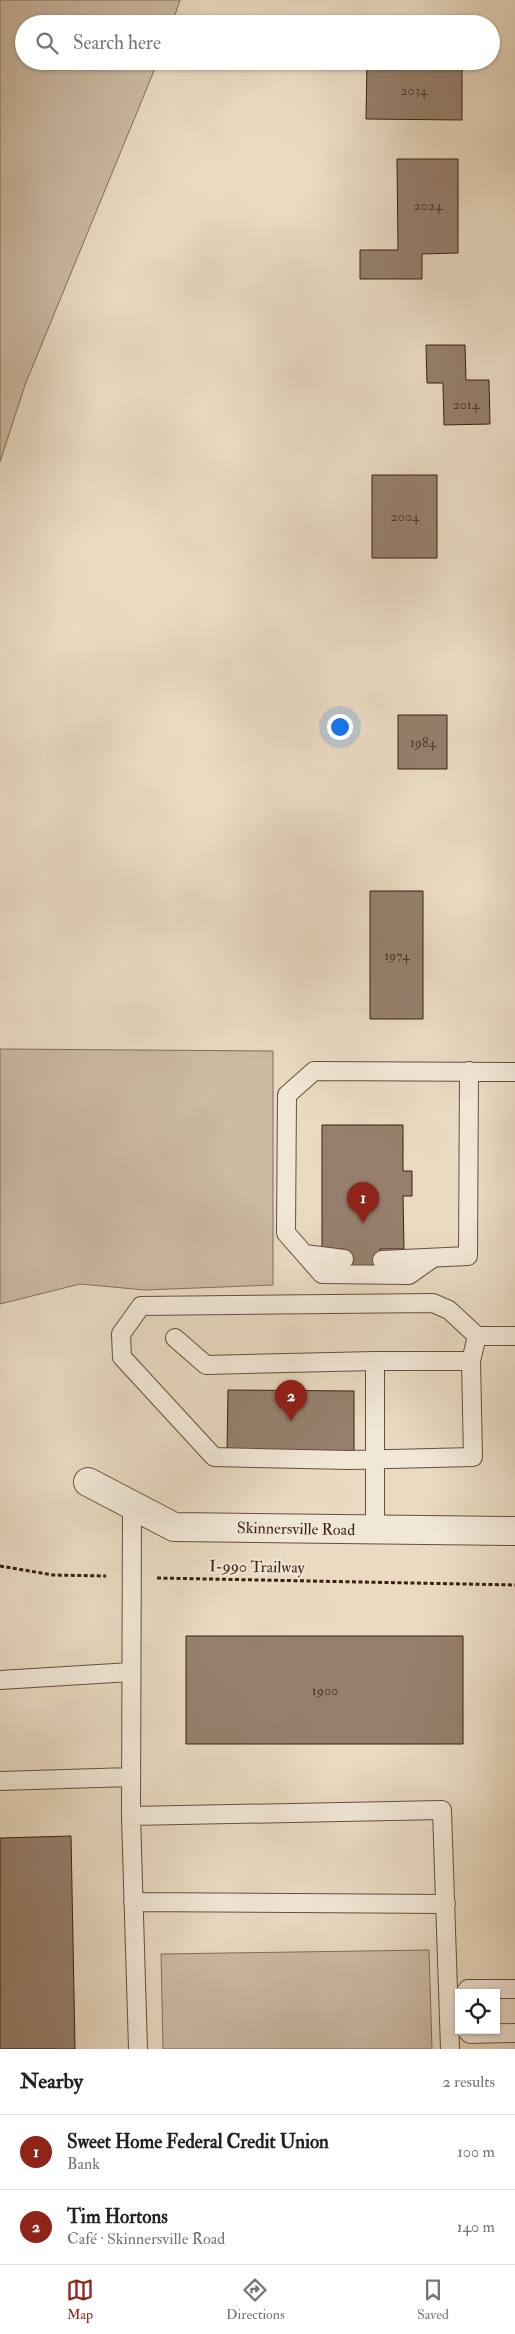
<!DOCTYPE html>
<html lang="en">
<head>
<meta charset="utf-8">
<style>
  body { margin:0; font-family:"IM FELL Double Pica",serif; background:#f2f2f2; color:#202124 }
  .controls { position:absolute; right:15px; bottom:15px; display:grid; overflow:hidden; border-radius:0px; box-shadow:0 1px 4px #0004 }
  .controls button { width:45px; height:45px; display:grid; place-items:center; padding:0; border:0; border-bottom:1px solid #e0e0e0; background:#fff; color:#202124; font:25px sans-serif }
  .you { position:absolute; left:339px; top:726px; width:18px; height:18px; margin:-12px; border:4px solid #fff; border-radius:50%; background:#1a73e8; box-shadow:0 0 0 8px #1a73e833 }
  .badge { display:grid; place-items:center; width:32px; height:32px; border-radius:50%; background:#8f2418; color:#fff; font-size:16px; font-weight:700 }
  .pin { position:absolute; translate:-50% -41px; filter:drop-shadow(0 1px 2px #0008) }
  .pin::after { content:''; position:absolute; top:26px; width:18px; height:15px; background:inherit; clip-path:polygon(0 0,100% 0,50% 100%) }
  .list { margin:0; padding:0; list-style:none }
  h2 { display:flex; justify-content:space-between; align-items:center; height:65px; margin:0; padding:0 20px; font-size:21px }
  h2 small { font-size:16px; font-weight:400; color:#757577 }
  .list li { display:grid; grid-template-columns:32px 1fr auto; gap:15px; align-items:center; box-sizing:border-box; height:75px; padding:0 20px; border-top:1px solid #e0e0e0 }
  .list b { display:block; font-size:19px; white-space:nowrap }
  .list p { margin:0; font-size:16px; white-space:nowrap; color:#757577 }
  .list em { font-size:16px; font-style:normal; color:#757577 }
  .icon { flex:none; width:28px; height:28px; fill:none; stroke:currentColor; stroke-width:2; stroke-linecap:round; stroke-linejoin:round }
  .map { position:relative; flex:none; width:515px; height:2049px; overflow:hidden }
  .search { position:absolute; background:#fff; box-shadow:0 1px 4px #0004; left:15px; right:15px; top:15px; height:55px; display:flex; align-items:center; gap:12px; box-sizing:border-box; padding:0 18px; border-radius:28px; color:#757577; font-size:19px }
  .sheet { height:215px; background:#fff }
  nav { display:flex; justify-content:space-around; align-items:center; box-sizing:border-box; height:70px; border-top:1px solid #e0e0e0; background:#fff; font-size:14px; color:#757577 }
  nav a { display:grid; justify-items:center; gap:2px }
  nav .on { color:#8f2418 }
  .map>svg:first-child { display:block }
  .green { fill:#ccbaa3; stroke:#846c5b }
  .building { fill:#96806d; stroke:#3d1f13 }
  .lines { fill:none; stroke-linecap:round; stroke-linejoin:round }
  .service-casing { stroke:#684e3e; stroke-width:20 }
  .minor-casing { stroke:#684e3e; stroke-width:30 }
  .path { stroke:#3d1f13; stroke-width:3; stroke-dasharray:4 2.5; stroke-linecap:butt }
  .service { stroke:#f1e7d7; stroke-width:18 }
  .minor { stroke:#f1e7d7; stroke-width:28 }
  .labels { text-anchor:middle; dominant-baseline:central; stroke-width:4.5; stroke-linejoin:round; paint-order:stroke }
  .number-label { font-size:14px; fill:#53372a }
  .street-label { font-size:16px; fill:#3d1f13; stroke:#f1e7d7 }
</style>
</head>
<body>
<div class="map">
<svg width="515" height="2049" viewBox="0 0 515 2049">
  <rect width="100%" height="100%" fill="#e9dac1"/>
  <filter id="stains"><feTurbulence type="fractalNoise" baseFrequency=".004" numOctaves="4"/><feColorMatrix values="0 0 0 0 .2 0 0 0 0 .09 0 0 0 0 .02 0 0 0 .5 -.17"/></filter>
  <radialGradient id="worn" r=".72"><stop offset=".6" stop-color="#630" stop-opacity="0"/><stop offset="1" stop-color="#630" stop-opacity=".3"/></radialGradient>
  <!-- green -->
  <path class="green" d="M0,0H180L172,24H24V61H158L25,385L0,462Z
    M0,1049L273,1051V1285L145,1290L80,1284L0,1304Z
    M429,1950L432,2049H163L161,1954Z"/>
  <!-- building -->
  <path class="building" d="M367,61H462V120L366,119Z
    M397,159H458V253L422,254V279H360V250H398Z
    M426,345H465L466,380H489L490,424L444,425L443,383H427Z
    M372,475H437V558H372Z
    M398,715H447V769H398Z
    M370,891H423V1019H370Z
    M322,1125H403V1171H412V1196H403L404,1249H380V1270H343V1249H322Z
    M228,1390L354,1391V1451L227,1450Z
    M186,1636H463V1744H186Z
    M71,1836L75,2049H0V1838Z"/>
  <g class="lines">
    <!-- service casing -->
    <g class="service-casing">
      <path id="service" d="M305,1254L344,1259
        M433,1258L409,1275L322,1274L286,1233L287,1095L314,1071L515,1072
        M382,1260L468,1256L469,1071
        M477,1336L471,1361L473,1457L349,1460L214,1457L122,1357L121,1334L141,1306L433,1303L449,1310L477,1336H515
        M175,1338L206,1365L375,1361
        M375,1530V1361H471
        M0,1680L131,1672
        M0,1781L131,1777
        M131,1816L132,1505
        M133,1902L446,1904
        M465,1993L468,1989H515
        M466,2030L470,2034L515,2033
        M138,2049L131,1816L442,1810L450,2049"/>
    </g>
    <!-- minor casing -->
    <g class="minor-casing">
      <path id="minor" d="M88,1482L174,1527L515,1531"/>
    </g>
    <!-- path -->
    <path class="path" d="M0,1566L53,1575L106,1576
      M157,1578L515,1585"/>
    <!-- service -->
    <use href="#service" class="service"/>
    <!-- minor -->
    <use href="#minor" class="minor"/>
  </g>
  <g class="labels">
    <!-- number labels -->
    <g class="number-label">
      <text x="414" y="90">2034</text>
      <text x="428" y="205">2024</text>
      <text x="466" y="404">2014</text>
      <text x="405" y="516">2004</text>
      <text x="423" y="742">1984</text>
      <text x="397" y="955">1974</text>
      <text x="325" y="1690">1900</text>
    </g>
    <!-- street labels -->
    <g class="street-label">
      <text transform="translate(296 1529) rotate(1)">Skinnersville Road</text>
      <text transform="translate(257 1567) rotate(1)">I-990 Trailway</text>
    </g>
  </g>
  <rect width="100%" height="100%" filter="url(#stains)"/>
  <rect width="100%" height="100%" fill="url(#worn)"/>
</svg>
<div class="controls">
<button><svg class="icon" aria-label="locate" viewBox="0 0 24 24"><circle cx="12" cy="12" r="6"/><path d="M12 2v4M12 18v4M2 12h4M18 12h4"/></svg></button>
</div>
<div class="you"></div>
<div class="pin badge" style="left:363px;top:1223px">1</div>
<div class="pin badge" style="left:291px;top:1421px">2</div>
<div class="search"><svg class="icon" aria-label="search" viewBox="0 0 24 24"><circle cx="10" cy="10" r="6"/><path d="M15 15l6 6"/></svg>Search here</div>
</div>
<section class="sheet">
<h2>Nearby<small>2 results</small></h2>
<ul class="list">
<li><span class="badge">1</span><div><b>Sweet Home Federal Credit Union</b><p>Bank</p></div><em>100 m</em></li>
<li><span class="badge">2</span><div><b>Tim Hortons</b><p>Café · Skinnersville Road</p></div><em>140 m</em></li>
</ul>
</section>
<nav>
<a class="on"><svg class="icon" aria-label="map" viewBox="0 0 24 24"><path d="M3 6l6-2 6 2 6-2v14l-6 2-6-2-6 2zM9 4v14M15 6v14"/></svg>Map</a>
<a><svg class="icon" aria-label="directions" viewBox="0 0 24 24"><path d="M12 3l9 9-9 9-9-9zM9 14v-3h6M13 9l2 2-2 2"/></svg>Directions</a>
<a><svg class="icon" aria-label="saved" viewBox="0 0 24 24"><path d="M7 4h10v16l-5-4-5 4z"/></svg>Saved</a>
</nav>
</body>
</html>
